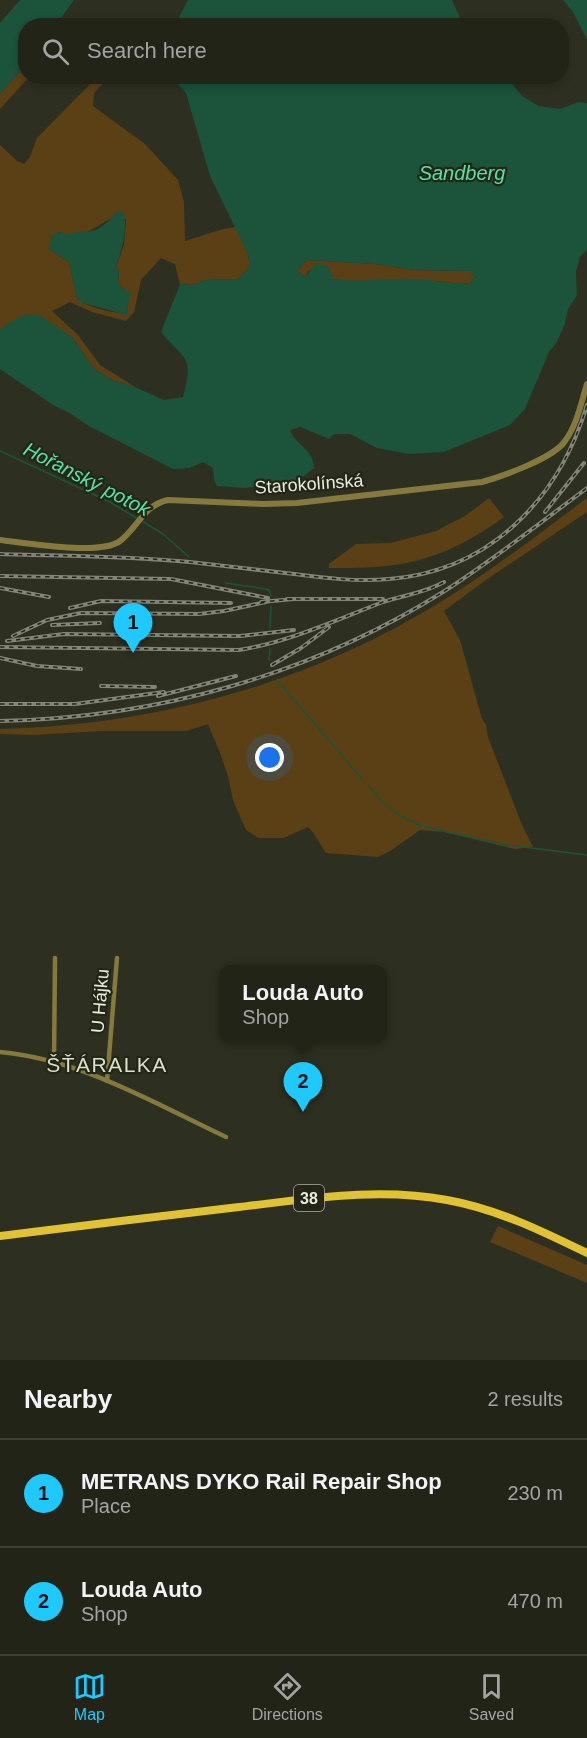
<!DOCTYPE html>
<html lang="en">
<head>
<meta charset="utf-8">
<style>
  body { margin:0; font-family:Helvetica,sans-serif; background:#2e3025; color:#f1f3f6 }
  .you { position:absolute; left:270px; top:758px; width:21px; height:21px; margin:-15px; border:4px solid #fff; border-radius:50%; background:#1a73e8; box-shadow:0 0 0 9px #1a73e833 }
  .badge { display:grid; place-items:center; width:39px; height:39px; border-radius:50%; background:#20c9fd; color:#111; font-size:20px; font-weight:700 }
  .pin { position:absolute; translate:-50% -50px; filter:drop-shadow(0 2px 3px #0008) }
  .pin::after { content:''; position:absolute; top:32px; width:21px; height:18px; background:inherit; clip-path:polygon(0 0,100% 0,50% 100%) }
  .popup { position:absolute; left:219px; top:965px; width:168px; height:78px; box-sizing:border-box; display:grid; place-content:center; border-radius:12px; background:#222418; filter:drop-shadow(0 2px 4px #0005); font-size:20px; white-space:nowrap; color:#a2a4a2 }
  .popup b { font-size:22px; color:#f1f3f6 }
  .popup::after { content:''; position:absolute; left:50%; top:100%; margin-left:-12px; border:12px solid transparent; border-top-color:#222418 }
  .list { margin:0; padding:0; list-style:none }
  h2 { display:flex; justify-content:space-between; align-items:center; height:78px; margin:0; padding:0 24px; font-size:26px }
  h2 small { font-size:20px; font-weight:400; color:#a2a4a2 }
  .list li { display:grid; grid-template-columns:39px 1fr auto; gap:18px; align-items:center; box-sizing:border-box; height:108px; padding:0 24px; border-top:2px solid #3f4137 }
  .list b { display:block; font-size:22px; white-space:nowrap }
  .list p { margin:0; font-size:20px; white-space:nowrap; color:#a2a4a2 }
  .list em { font-size:20px; font-style:normal; color:#a2a4a2 }
  .icon { flex:none; width:33px; height:33px; fill:none; stroke:currentColor; stroke-width:2; stroke-linecap:round; stroke-linejoin:round }
  .map { position:relative; flex:none; width:587px; height:1360px; overflow:hidden }
  .search { position:absolute; background:#222418; box-shadow:0 3px 9px #0003; left:18px; right:18px; top:18px; height:66px; display:flex; align-items:center; gap:15px; box-sizing:border-box; padding:0 21px; border-radius:24px; color:#a2a4a2; font-size:22px }
  .sheet { height:294px; background:#222418 }
  nav { display:flex; justify-content:space-around; align-items:center; box-sizing:border-box; height:84px; border-top:2px solid #3f4137; background:#222418; font-size:16px; color:#a2a4a2 }
  nav a { display:grid; justify-items:center; gap:3px }
  nav .on { color:#20c9fd }
  .map>svg:first-child { display:block }
  .green { fill:#5b4015; fill-rule:evenodd }
  .water { fill:#1b533b; fill-rule:evenodd }
  .lines { fill:none; stroke-linecap:round; stroke-linejoin:round }
  .stream { stroke:#1b533b; stroke-width:1.5 }
  .minor { stroke:#86793d; stroke-width:4.5 }
  .tertiary { stroke:#86793d; stroke-width:6 }
  .primary { stroke:#e0c233; stroke-width:8 }
  .rail-casing { stroke:#838578; stroke-width:4 }
  .rail { stroke:#232617; stroke-width:1.5; stroke-dasharray:4.5; stroke-linecap:butt }
  .labels { text-anchor:middle; dominant-baseline:central; stroke-width:4.5; stroke-linejoin:round; paint-order:stroke }
  .shield { fill:#232617; stroke:#adafa4; stroke-width:1.5 }
  .shield-label { font-size:16px; font-weight:bold; fill:#e8eae0 }
  .street-label { font-size:18px; fill:#e8eae0; stroke:#232617 }
  .water-label { font-size:20px; font-style:italic; fill:#55e3a5; stroke:#232617 }
  .quarter-label { font-size:21px; letter-spacing:1.5px; fill:#dadfcb; stroke:#232617 }
</style>
</head>
<body>
<div class="map">
<svg width="587" height="1360" viewBox="0 0 587 1360">
  <rect width="100%" height="100%" fill="#2d3020"/>
  <!-- green -->
  <path class="green" d="M25,66L26,76L29,77L0,109V94Z
    M97,77H109L94,93L93,106L145,144L178,180L184,202L185,241L223,229L236,227L248,254L250,267L237,279L207,280L191,285L180,284L175,264L161,258L141,280L134,312L126,321L92,312L70,302L52,311L78,335L100,365L137,388L112,380L94,369L72,337L0,330V145L17,161L24,164L30,157L37,138ZM113,217L126,219L124,245L116,267L119,272L118,284L130,293L127,309L120,313C110,312 83,306 77,298L69,262L49,249L58,232C82,240 94,228 113,217Z
    M307,260L375,264L415,270L470,271L475,277L470,283L458,284L438,281H346L333,279L309,270L305,277L297,271Z
    M489,498L504,517C443,561 403,569 329,568V564L356,544L390,543L436,531L465,516Z
    M587,498V512L483,582L444,611L460,640L482,719L486,725L488,737L522,825L533,847L515,849L444,832L420,830L390,851L378,857L326,853C320,845 315,833 308,827L283,838H259L246,830L233,800L228,776L220,753L208,724L186,731H102L32,735L0,734V729C155,725 307,684 439,603C491,571 539,534 587,498Z
    M498,1226L587,1265V1283L490,1242Z"/>
  <!-- water -->
  <path class="water" d="M20,0H74L56,25L26,26L25,66L0,94V23Z
    M188,0H452L463,25H175Z
    M563,0H587V40L573,12Z
    M171,77H506L522,96L539,106L560,109L579,102L587,103V250L580,257L576,272L577,295L568,309L565,323L557,342L549,352L525,409L510,425L444,452L408,454L377,448L350,434H334L329,439L300,427L290,430C297,447 313,448 314,468L304,476L284,486L267,485L245,488L217,486L214,480L213,468L203,462L189,468L173,469L89,426L71,414L53,405L0,369V330L7,324L27,314L39,315L72,337L94,369L112,380L137,388L164,400L183,397C194,355 186,362 161,332L180,284L191,285L207,280L237,279L250,267L248,254L210,176L186,93ZM307,260L375,264L415,270L469,271L475,277L470,283C451,285 433,279 414,279C387,278 360,283 333,279L329,267L316,263L305,277L297,271Z
    M117,211L124,213C128,229 121,252 116,267L119,272L118,284L131,293L127,309L129,312L126,315L80,302L77,298L69,262L49,249L52,235C59,230 63,234 71,234C79,230 88,233 95,230C103,227 113,217 117,211Z"/>
  <g class="lines">
    <!-- stream -->
    <path class="stream" d="M0,451L110,502L138,519
      M142,521L163,534L189,557
      M226,583L265,589L269,590L271,596
      M270,628L271,606
      M269,660L270,649
      M277,680L363,780
      M369,786L382,802L399,815L421,826L501,844L587,855"/>
    <!-- minor -->
    <path class="minor" d="M0,1052C80,1059 154,1103 226,1137
      M54,1062L55,958
      M107,1081L117,958"/>
    <!-- tertiary -->
    <path class="tertiary" d="M0,540C26,543 100,556 120,541C138,527 144,505 168,500L263,504L297,503L482,482C503,476 554,458 565,441C577,425 581,403 587,384"/>
    <!-- primary -->
    <path class="primary" d="M0,1236C80,1226 159,1216 239,1207C309,1199 377,1187 447,1200C497,1209 542,1231 587,1253"/>
    <!-- rail casing -->
    <g class="rail-casing">
      <path id="rail" d="M545,512L584,463
        M0,554C63,556 127,556 190,562C225,566 259,570 294,574C325,578 357,582 389,579C490,571 559,499 587,405
        M0,576L171,579L268,598
        M0,588L49,597
        M287,599H383
        M261,602L294,599
        M70,608L101,601L231,603
        M52,625L100,623
        M13,636L47,620L81,613L199,614L224,611L266,602
        M7,641L64,634L240,636L294,630
        M0,647L239,650C289,642 336,620 383,602C404,595 425,593 444,582
        M0,658L37,666L81,669
        M272,665L301,648L329,627
        M101,686L155,687
        M158,696L236,676
        M0,704H75L164,692
        M0,721C156,718 310,675 443,592C493,560 540,523 587,488"/>
    </g>
    <!-- rail -->
    <use href="#rail" class="rail"/>
  </g>
  <g class="labels">
    <!-- shield labels -->
    <rect class="shield" x="294" y="1185" width="30" height="26" rx="4.5"/>
    <g class="shield-label">
      <text x="309" y="1198">38</text>
    </g>
    <!-- street labels -->
    <g class="street-label">
      <text transform="translate(309 484) rotate(-4)">Starokolínská</text>
      <text transform="translate(100 1001) rotate(-85)">U Hájku</text>
    </g>
    <!-- water labels -->
    <g class="water-label">
      <text x="462" y="173">Sandberg</text>
      <text transform="translate(87 479) rotate(27)">Hořanský potok</text>
    </g>
    <!-- quarter labels -->
    <g class="quarter-label">
      <text x="107" y="1064">ŠŤÁRALKA</text>
    </g>
  </g>
</svg>
<div class="you"></div>
<div class="pin badge" style="left:133px;top:653px">1</div>
<div class="pin badge" style="left:303px;top:1112px">2</div>
<div class="popup"><b>Louda Auto</b>Shop</div>
<div class="search"><svg class="icon" aria-label="search" viewBox="0 0 24 24"><circle cx="10" cy="10" r="6"/><path d="M15 15l6 6"/></svg>Search here</div>
</div>
<section class="sheet">
<h2>Nearby<small>2 results</small></h2>
<ul class="list">
<li><span class="badge">1</span><div><b>METRANS DYKO Rail Repair Shop</b><p>Place</p></div><em>230 m</em></li>
<li><span class="badge">2</span><div><b>Louda Auto</b><p>Shop</p></div><em>470 m</em></li>
</ul>
</section>
<nav>
<a class="on"><svg class="icon" aria-label="map" viewBox="0 0 24 24"><path d="M3 6l6-2 6 2 6-2v14l-6 2-6-2-6 2zM9 4v14M15 6v14"/></svg>Map</a>
<a><svg class="icon" aria-label="directions" viewBox="0 0 24 24"><path d="M12 3l9 9-9 9-9-9zM9 14v-3h6M13 9l2 2-2 2"/></svg>Directions</a>
<a><svg class="icon" aria-label="saved" viewBox="0 0 24 24"><path d="M7 4h10v16l-5-4-5 4z"/></svg>Saved</a>
</nav>
</body>
</html>
